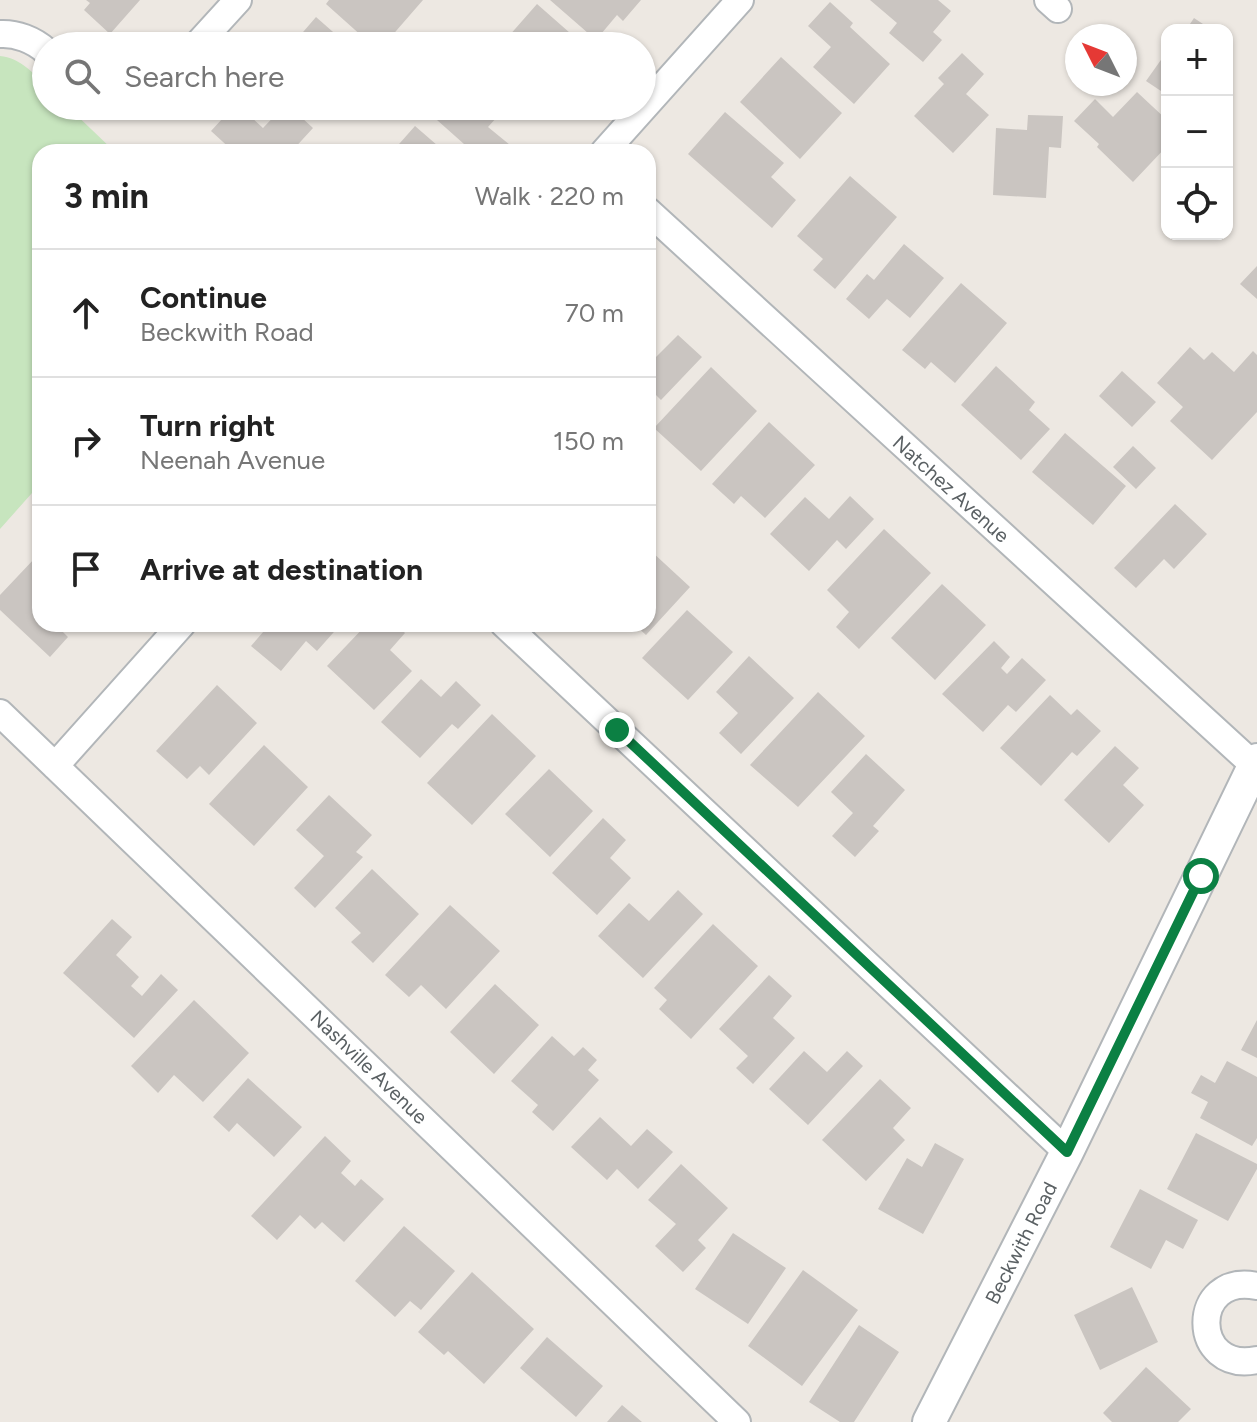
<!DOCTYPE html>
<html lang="en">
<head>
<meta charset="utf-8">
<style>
  body { margin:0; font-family:Figtree,sans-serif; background:#f2f2f2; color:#222 }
  .controls { position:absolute; right:24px; top:24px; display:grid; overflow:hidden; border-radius:16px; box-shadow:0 2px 6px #0004 }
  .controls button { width:72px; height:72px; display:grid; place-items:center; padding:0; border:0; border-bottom:2px solid #e0e0e0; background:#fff; color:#222; font:40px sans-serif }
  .compass { position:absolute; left:1065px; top:24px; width:72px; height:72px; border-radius:50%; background:#fff; box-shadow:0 2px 6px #0004; rotate:312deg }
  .stop { position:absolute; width:24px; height:24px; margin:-18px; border:6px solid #0b8043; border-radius:50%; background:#fff }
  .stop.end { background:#0b8043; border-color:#fff; box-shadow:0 2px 8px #0008 }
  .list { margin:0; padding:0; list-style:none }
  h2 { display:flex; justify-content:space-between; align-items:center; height:104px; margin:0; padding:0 32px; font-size:34px }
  h2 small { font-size:26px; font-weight:400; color:#767676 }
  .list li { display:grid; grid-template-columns:52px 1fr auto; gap:24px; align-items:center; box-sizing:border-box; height:128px; padding:0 32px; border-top:2px solid #e0e0e0 }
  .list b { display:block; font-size:30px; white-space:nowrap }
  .list p { margin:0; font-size:26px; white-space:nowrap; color:#767676 }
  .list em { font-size:26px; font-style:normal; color:#767676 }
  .icon { flex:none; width:44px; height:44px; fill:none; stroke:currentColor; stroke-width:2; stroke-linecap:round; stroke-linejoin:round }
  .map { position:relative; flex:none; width:1257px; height:1422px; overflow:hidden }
  .search { position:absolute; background:#fff; box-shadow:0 2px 6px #0004; left:32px; top:32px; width:624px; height:88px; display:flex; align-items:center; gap:20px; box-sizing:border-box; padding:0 28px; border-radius:44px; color:#767676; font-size:30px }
  .panel { position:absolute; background:#fff; box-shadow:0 2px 6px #0004; left:32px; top:144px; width:624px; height:488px; border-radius:24px }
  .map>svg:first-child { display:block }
  .green { fill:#c7e5be }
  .building { fill:#cac5c1 }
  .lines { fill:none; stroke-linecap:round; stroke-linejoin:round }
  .minor-casing { stroke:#b2b6b9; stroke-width:30 }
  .tertiary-casing { stroke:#b2b6b9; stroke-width:36 }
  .minor { stroke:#fff; stroke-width:26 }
  .tertiary { stroke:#fff; stroke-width:32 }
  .route { stroke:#0b8043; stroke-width:10 }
  .labels { text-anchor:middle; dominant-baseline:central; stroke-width:8; stroke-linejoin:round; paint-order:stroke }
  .street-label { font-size:20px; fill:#5a6063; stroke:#fff }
</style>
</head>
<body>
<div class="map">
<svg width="1257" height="1422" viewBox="0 0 1257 1422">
  <rect width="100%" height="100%" fill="#ede8e2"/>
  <!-- green -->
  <path class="green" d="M0,56C20,58 32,72 46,85V106H67L115,152H40V484L0,529Z"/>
  <!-- building -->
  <path class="building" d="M86,0H140L110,34L84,10L90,3Z
    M329,0H423L383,46H373L326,4Z
    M550,0H641L623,21L617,15L596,40Z
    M870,0H938L951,11L933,32L942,40L923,62L889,33L897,23Z
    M830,2L853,23L850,27L890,64L854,104L813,67L831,47L808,26Z
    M537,4L570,33L559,46H500Z
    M316,17L349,46H291Z
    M1194,18L1212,30H1186Z
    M962,53L984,74L966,94L989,115L953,153L914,116L944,84L938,78Z
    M781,57L842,113L800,159L740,102Z
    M1163,57L1167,60V95L1146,81Z
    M1137,92L1167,120V146L1133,182L1097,147L1099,144L1074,121L1095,99L1113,117Z
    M234,106H239L263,128L284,106H289L313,128L291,152H234L211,131Z
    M434,106H507L488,127L510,145L504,152H473L428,112Z
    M725,112L784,163L771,177L796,200L772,228L688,154Z
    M1028,115L1063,116L1061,148L1049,147L1046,198L993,195L996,128L1027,130Z
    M415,126L445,152H392Z
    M850,176L897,217L835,289L813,270L823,259L797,236Z
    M904,244L944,278L910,318L887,299L869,319L846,299L867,274L874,280Z
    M1257,266V299L1240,284Z
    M961,283L1007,323L955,383L931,362L925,369L902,350Z
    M678,335L702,357L661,400L655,394L648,402V350L656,357Z
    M1190,347L1204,360L1212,352L1234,372L1253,351L1257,355V412L1212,460L1170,421L1183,407L1157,383Z
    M996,366L1035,402L1029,410L1050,429L1021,460L961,405Z
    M711,367L757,411L701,471L654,428Z
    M1122,371L1156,402L1132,427L1099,396Z
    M769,422L815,465L765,518L741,496L734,504L712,484Z
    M1065,433L1126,486L1093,525L1032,472Z
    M1133,446L1156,468L1136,489L1113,467Z
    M850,496L874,519L846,549L837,540L809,571L770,534L805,497L829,519Z
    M1175,504L1207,534L1174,569L1164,559L1136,588L1114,568Z
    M884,529L931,573L859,649L836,627L849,612L827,590Z
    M651,551L690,587L646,635L634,624H648V554Z
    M35,558L40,563V624H55L68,637L50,657L0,610V595Z
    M942,584L986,625L935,680L891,638Z
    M687,610L733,652L688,700L642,658Z
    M270,624H341L317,651L306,641L281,671L251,646Z
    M367,624H396L405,633L390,650L412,671L374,710L327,666Z
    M994,641L1010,657L1001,668L1007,674L1022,658L1046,680L1016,712L1008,705L983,732L942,694Z
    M749,656L794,698L741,754L719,733L738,713L716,692Z
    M421,679L441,697L456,681L481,705L458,729L452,724L420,758L381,722Z
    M217,685L257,723L209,775L200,766L187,779L156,751Z
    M818,692L865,736L798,807L750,765Z
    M1050,695L1071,715L1077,709L1101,731L1077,756L1072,752L1041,786L1000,748Z
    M492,714L536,756L472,825L427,783Z
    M264,745L308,787L254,846L209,804Z
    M1115,746L1139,768L1123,785L1144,805L1109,843L1064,800Z
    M866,754L905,790L873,826L879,831L855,857L832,836L853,813L831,792Z
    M549,769L593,811L550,857L505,814Z
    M329,795L372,835L356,852L363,857L315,908L294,888L324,856L296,830Z
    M603,818L626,840L610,858L631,878L597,915L552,873Z
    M372,869L419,914L373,963L351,942L361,933L335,908Z
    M678,890L703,914L643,978L598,936L629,903L649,921Z
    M450,905L500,951L446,1009L421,985L409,997L385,975Z
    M112,919L132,937L116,955L139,977L131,986L142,996L161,974L178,990L134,1038L63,973Z
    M713,924L758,966L691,1039L659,1009L667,1000L654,988Z
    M769,975L792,996L773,1018L795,1038L753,1084L736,1068L748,1056L719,1029Z
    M495,984L539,1025L494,1074L450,1032Z
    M194,1000L249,1053L203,1102L174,1075L158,1093L131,1066Z
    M1257,1020V1058L1241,1050Z
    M552,1036L574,1056L583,1047L597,1060L588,1070L599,1080L553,1131L532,1112L538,1105L511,1081Z
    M804,1051L827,1072L847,1051L863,1066L808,1125L769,1089Z
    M1227,1061L1257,1077V1138L1252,1146L1200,1118L1208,1102L1191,1093L1201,1075L1215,1083Z
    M248,1078L302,1127L274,1157L237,1123L229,1132L213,1117Z
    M880,1079L911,1108L893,1128L905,1140L866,1181L822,1140Z
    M600,1117L631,1146L647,1129L673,1152L638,1189L617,1169L607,1180L571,1147Z
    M1196,1133L1257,1164V1169L1228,1221L1167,1189Z
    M325,1136L351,1161L341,1173L355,1186L361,1179L384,1199L344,1242L322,1222L315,1229L300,1215L277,1240L251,1216Z
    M935,1143L964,1159L923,1234L878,1209L907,1158L922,1167Z
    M681,1164L728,1208L698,1240L706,1248L683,1272L655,1246L676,1224L648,1200Z
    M1140,1189L1198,1220L1183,1249L1166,1240L1151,1269L1110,1247Z
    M404,1226L455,1271L421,1310L410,1301L395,1317L355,1281Z
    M733,1233L786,1268L748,1324L695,1289Z
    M803,1270L858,1310L802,1386L748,1346Z
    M472,1272L534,1329L484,1384L448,1351L444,1355L418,1332Z
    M1132,1287L1158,1342L1100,1370L1074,1315Z
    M859,1325L899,1352L854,1422H840L809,1402Z
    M547,1337L603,1386L576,1417L520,1368Z
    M1146,1367L1191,1409L1178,1422H1112L1103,1413Z
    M622,1405L642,1422H607Z"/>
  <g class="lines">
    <!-- minor casing -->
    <g class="minor-casing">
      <path id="minor" d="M1048,0L1058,9
        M0,34C16,33 34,40 46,51
        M196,46L238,0
        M604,152L740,0
        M648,211L1257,768
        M504,624L1067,1152
        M0,713L737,1422
        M55,766L182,624
        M1257,1286C1189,1272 1190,1374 1257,1360"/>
    </g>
    <!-- tertiary casing -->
    <g class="tertiary-casing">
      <path id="tertiary" d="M929,1422L1067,1152L1257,760"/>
    </g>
    <!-- minor -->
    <use href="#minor" class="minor"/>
    <!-- tertiary -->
    <use href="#tertiary" class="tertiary"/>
  </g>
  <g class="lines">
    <!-- route -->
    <path class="route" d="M617,730L1067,1152L1201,876"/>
  </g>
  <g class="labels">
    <!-- street labels -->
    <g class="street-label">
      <text transform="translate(951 489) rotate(42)">Natchez Avenue</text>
      <text transform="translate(369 1067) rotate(44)">Nashville Avenue</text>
      <text transform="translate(1021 1243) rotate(-63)">Beckwith Road</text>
    </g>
  </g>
</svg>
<div class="controls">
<button>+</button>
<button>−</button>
<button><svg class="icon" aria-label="locate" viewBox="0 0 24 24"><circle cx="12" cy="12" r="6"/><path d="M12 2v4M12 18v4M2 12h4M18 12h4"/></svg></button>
</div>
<svg class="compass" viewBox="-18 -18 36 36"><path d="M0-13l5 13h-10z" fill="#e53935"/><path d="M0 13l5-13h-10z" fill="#767676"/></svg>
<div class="stop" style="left:1201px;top:876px"></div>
<div class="stop end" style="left:617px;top:730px"></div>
<div class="search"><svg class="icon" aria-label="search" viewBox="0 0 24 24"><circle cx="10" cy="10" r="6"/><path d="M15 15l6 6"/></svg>Search here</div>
<section class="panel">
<h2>3 min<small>Walk · 220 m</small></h2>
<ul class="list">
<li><svg class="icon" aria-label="ahead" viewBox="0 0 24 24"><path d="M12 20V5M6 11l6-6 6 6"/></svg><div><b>Continue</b><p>Beckwith Road</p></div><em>70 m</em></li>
<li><svg class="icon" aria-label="right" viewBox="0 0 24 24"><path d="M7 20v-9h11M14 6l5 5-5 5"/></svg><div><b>Turn right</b><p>Neenah Avenue</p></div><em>150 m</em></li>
<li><svg class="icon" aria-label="arrive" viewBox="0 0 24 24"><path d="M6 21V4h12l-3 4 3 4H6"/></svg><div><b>Arrive at destination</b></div></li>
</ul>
</section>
</div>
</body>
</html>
